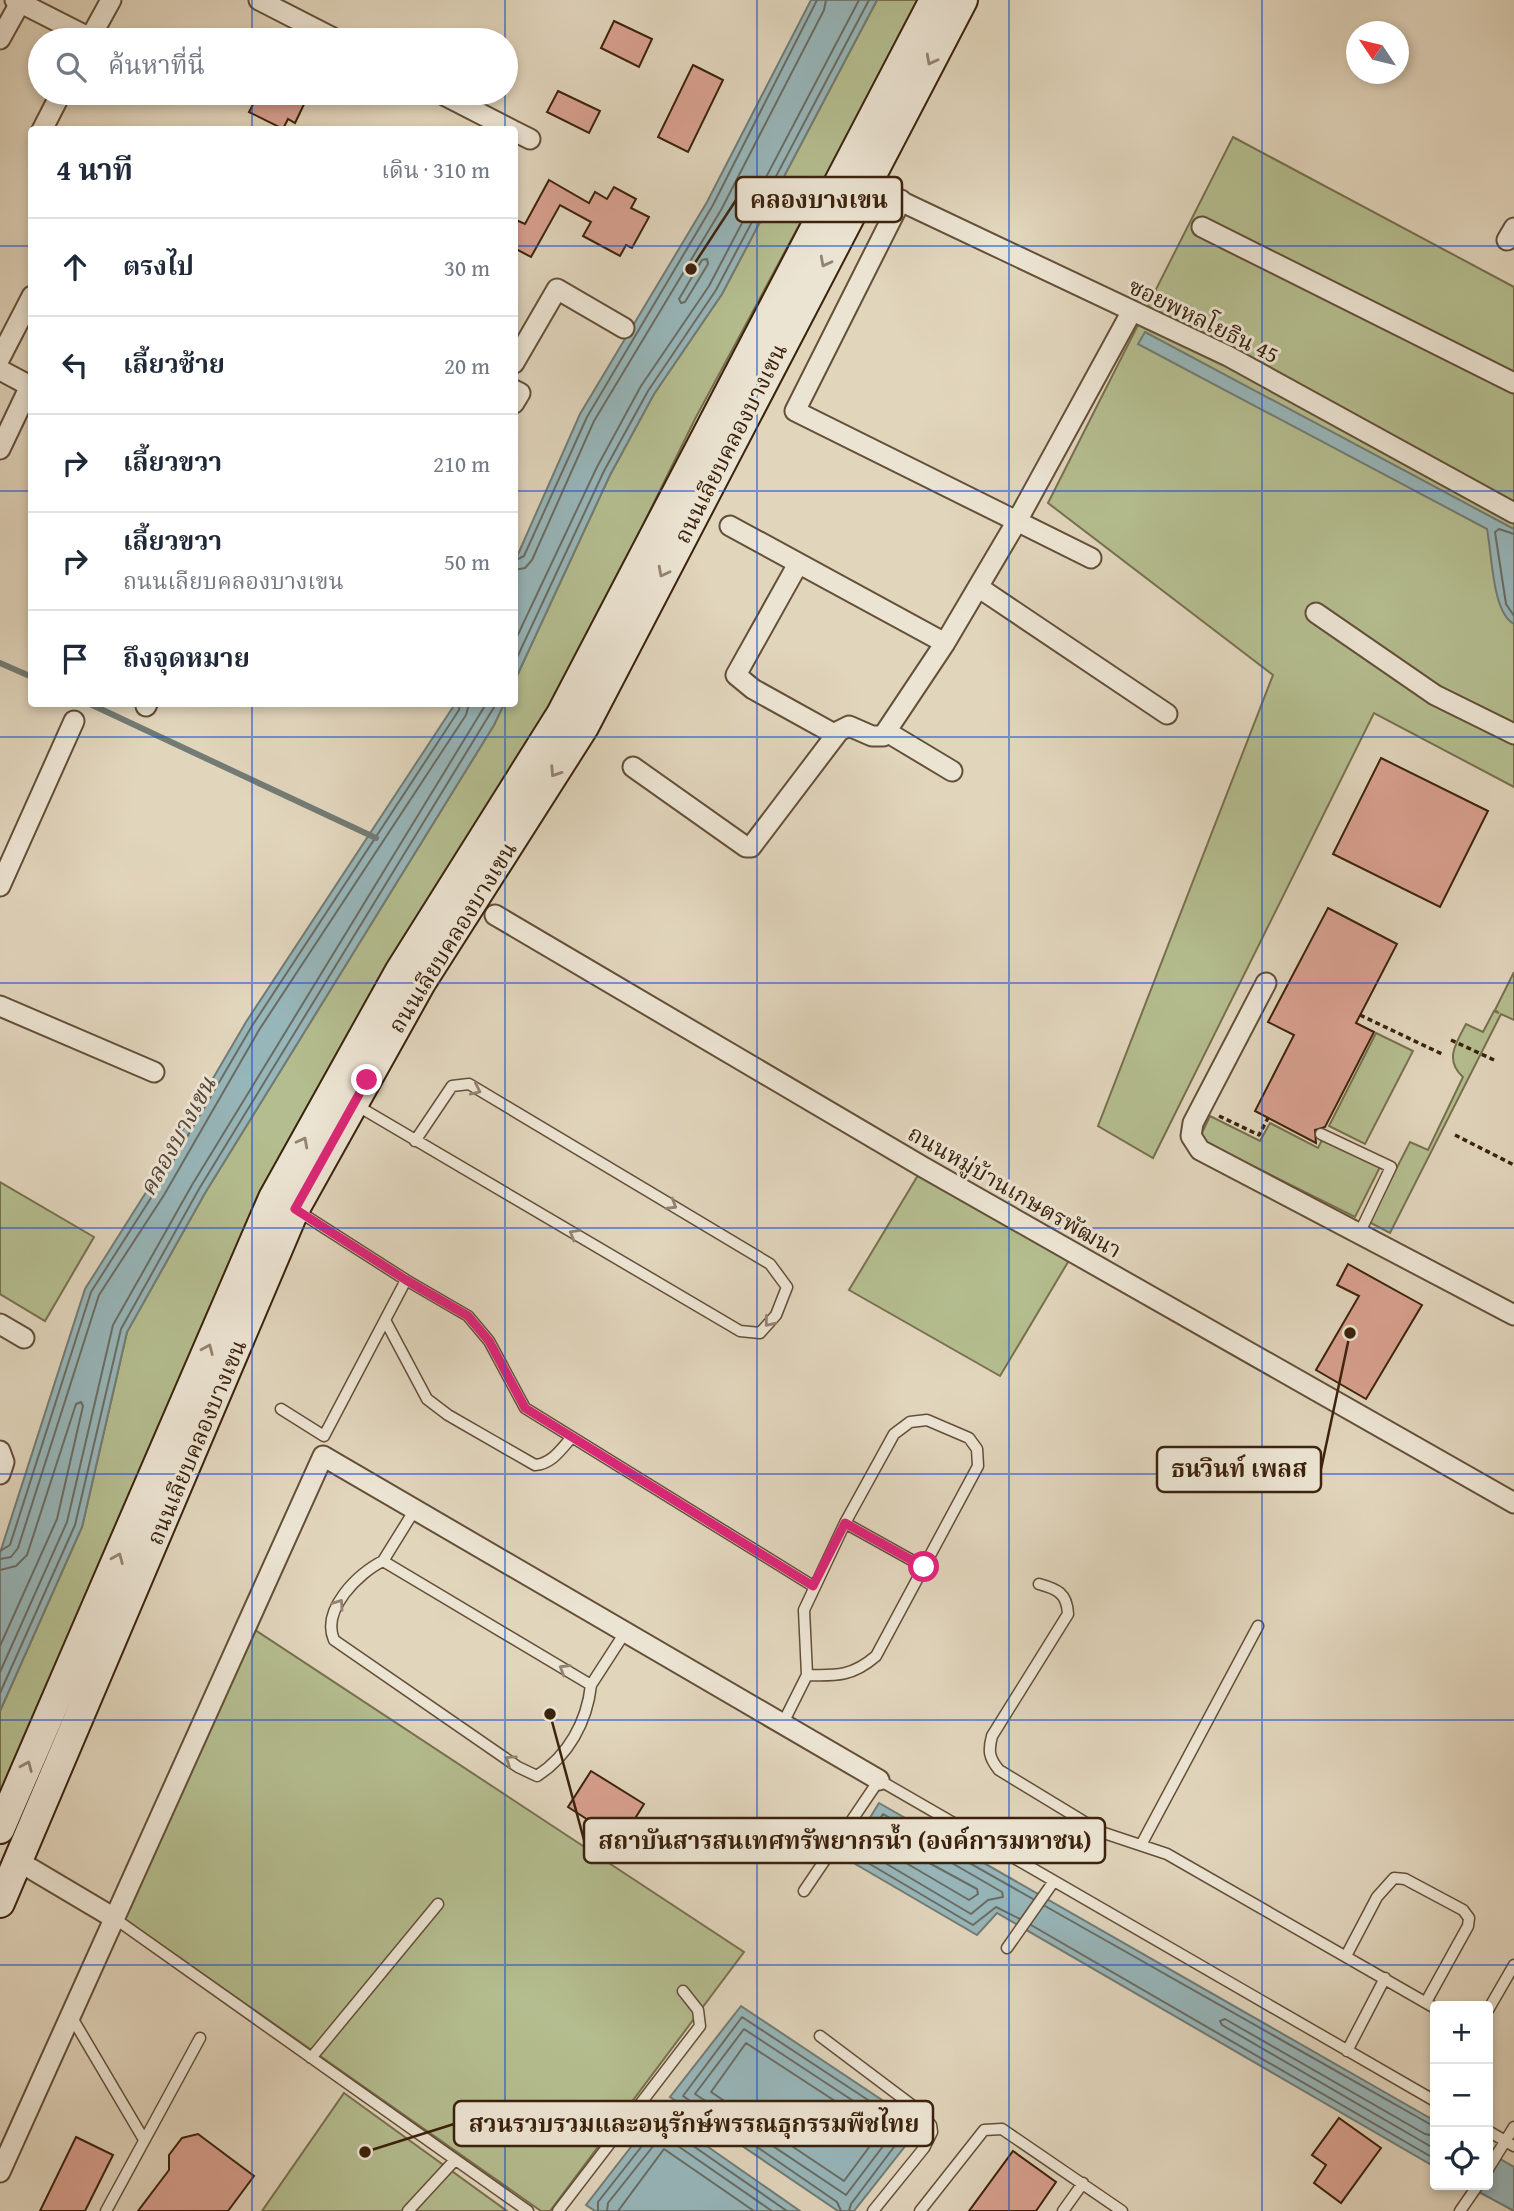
<!DOCTYPE html>
<html lang="th">
<head>
<meta charset="utf-8">
<style>
  body { margin:0; font-family:"Gentium Book Plus","Noto Serif Thai",serif; background:#f2f2f3; color:#1f2937 }
  .controls { position:absolute; right:21px; bottom:21px; display:grid; overflow:hidden; border-radius:7px; box-shadow:0 4px 10px #0003 }
  .controls button { width:63px; height:63px; display:grid; place-items:center; padding:0; border:0; border-bottom:2px solid #e0e1e3; background:#fff; color:#1f2937; font:35px sans-serif }
  .compass { position:absolute; left:1346px; top:21px; width:63px; height:63px; border-radius:50%; background:#fff; box-shadow:0 4px 10px #0003; rotate:305deg }
  .stop { position:absolute; width:21px; height:21px; margin:-16px; border:5px solid #db2777; border-radius:50%; background:#fff }
  .stop.end { background:#db2777; border-color:#fff; box-shadow:0 2px 7px #0008 }
  .list { margin:0; padding:0; list-style:none }
  h2 { display:flex; justify-content:space-between; align-items:center; height:91px; margin:0; padding:0 28px; font-size:30px }
  h2 small { font-size:23px; font-weight:400; color:#747a83 }
  .list li { display:grid; grid-template-columns:46px 1fr auto; gap:21px; align-items:center; box-sizing:border-box; height:98px; padding:0 28px; border-top:2px solid #e0e1e3 }
  .list b { display:block; font-size:26px; white-space:nowrap }
  .list p { margin:0; font-size:23px; white-space:nowrap; color:#747a83 }
  .list em { font-size:23px; font-style:normal; color:#747a83 }
  .icon { flex:none; width:38px; height:38px; fill:none; stroke:currentColor; stroke-width:2; stroke-linecap:round; stroke-linejoin:round }
  .map { position:relative; flex:none; width:1514px; height:2211px; overflow:hidden }
  .search { position:absolute; background:#fff; box-shadow:0 4px 10px #0003; left:28px; top:28px; width:490px; height:77px; display:flex; align-items:center; gap:18px; box-sizing:border-box; padding:0 24px; border-radius:38px; color:#747a83; font-size:26px }
  .panel { position:absolute; background:#fff; box-shadow:0 4px 10px #0003; left:28px; top:126px; width:490px; height:581px; border-radius:7px }
  .map>svg:first-child { display:block }
  .green { fill:#b4bd8f; stroke:#78704e; stroke-width:2 }
  .water { fill:#97b6ba; stroke:#727b74; stroke-width:2 }
  .lines { fill:none; stroke-linecap:round; stroke-linejoin:round }
  .shore { stroke:#696c63; stroke-width:2 }
  .stream { stroke:#727b74; stroke-width:6 }
  .building { fill:#d8a08f; stroke:#3b220c; stroke-width:2 }
  .lane-casing { stroke:#644f38; stroke-width:13 }
  .street-casing { stroke:#644f38; stroke-width:23 }
  .secondary-casing { stroke:#3b220c; stroke-width:32 }
  .path { stroke:#3b220c; stroke-width:3.5; stroke-dasharray:5 3.5; stroke-linecap:butt }
  .lane { stroke:#ece4d3; stroke-width:10 }
  .street { stroke:#ece4d3; stroke-width:19 }
  .secondary { stroke:#ece4d3; stroke-width:28 }
  .oneway { stroke:#948370 }
  .route { stroke:#db2777; stroke-width:9 }
  .grid { fill:none; stroke:#1d4ed8; stroke-width:2; stroke-opacity:0.55 }
  .labels { text-anchor:middle; dominant-baseline:central; stroke-width:6; stroke-linejoin:round; paint-order:stroke }
  .street-label { font-size:23px; fill:#3b220c; stroke:#ece4d3 }
  .water-label { font-size:24px; font-style:italic; fill:#524738; stroke:#ece4d3 }
  .leader { fill:none; stroke:#3b220c; stroke-width:2.5 }
  .callout-dot { fill:#3b220c; stroke:#ece4d3; stroke-width:2.5 }
  .callout { fill:#ece4d3; stroke:#3b220c; stroke-width:2.5 }
  .callout-label { font-size:24px; text-anchor:middle; font-weight:bold; fill:#3b220c }
</style>
</head>
<body>
<div class="map">
<svg width="1514" height="2211" viewBox="0 0 1514 2211">
  <rect width="100%" height="100%" fill="#e1d5bc"/>
  <filter id="stains"><feTurbulence type="fractalNoise" baseFrequency=".00286" numOctaves="4"/><feColorMatrix values="0 0 0 0 .2 0 0 0 0 .09 0 0 0 0 .02 0 0 0 .5 -.17"/></filter>
  <radialGradient id="worn" r=".72"><stop offset=".6" stop-color="#630" stop-opacity="0"/><stop offset="1" stop-color="#630" stop-opacity=".3"/></radialGradient>
  <!-- green -->
  <path class="green" d="M877,0H920L695,419L555,704L0,1795V1711L82,1527L127,1332L205,1193L494,725L504,704H514L515,680L610,475L654,394L722,294Z
    M1233,137L1514,287V787L1374,713L1153,1158L1098,1126L1273,675L1048,503Z
    M1514,972V1020L1501,1014L1390,1233L1369,1222L1410,1142L1428,1150L1463,1077C1444,1060 1456,1043 1466,1024L1483,1032L1494,1011L1499,1013L1495,1010Z
    M1376,1033L1413,1051L1365,1144L1329,1126Z
    M1210,1116L1260,1141L1270,1123L1318,1148L1323,1138L1380,1167L1355,1217L1199,1139Z
    M923,1167L1071,1257L1000,1376L849,1290Z
    M0,1182L94,1237L45,1321L0,1294Z
    M249,1626L744,1952L550,2211H541L116,1913Z
    M344,2093L507,2211H262Z"/>
  <!-- water -->
  <path class="water" d="M811,0H877L722,294L654,394L610,475L515,680V561L580,414L707,202Z
    M1145,332L1514,529V624C1492,613 1492,553 1487,529L1138,344Z
    M455,704H504L494,725L205,1193L127,1332L82,1527L0,1711V1553L85,1289L150,1186L246,1022Z
    M879,1803L1435,2121V2167L997,1913L977,1935L845,1858Z
    M741,2006L921,2126L854,2211H838L670,2097Z
    M658,2112L800,2211H595L586,2205Z
    M1488,2152L1514,2167V2211L1466,2185H1488Z"/>
  <g class="lines">
    <!-- shore -->
    <path class="shore" d="M702,260L707,259L708,264L685,302L681,303L679,299Z
      M1514,534L1499,529L1495,532L1506,604L1514,616
      M514,561L524,556L587,417L713,205L817,0
      M514,570L525,568L532,560L594,421L721,210L824,10L826,0
      M514,643L597,467L641,386L709,286L859,0
      M514,664L604,471L648,391L716,290L869,0
      M0,1551L10,1545L91,1292L156,1190L252,1026L459,710L460,704
      M0,1559L11,1557L18,1548L99,1295L164,1195L259,1030L466,715L469,704
      M0,1570L16,1566L27,1555L76,1404L81,1402L83,1406L57,1519L0,1646
      M0,1672L67,1522L113,1325L192,1185L486,704
      M0,1693L75,1525L121,1329L199,1189L496,704
      M886,1825L1002,1892L1003,1897L988,1900L971,1914L870,1854L869,1849Z
      M887,1840L977,1889L978,1894L969,1900L884,1850L883,1846Z
      M1045,1906L1435,2127
      M1020,1919L996,1907L973,1925L858,1857L856,1853L883,1814L1033,1899
      M1031,1925L1435,2159
      M744,2029L896,2129L846,2195L695,2094Z
      M746,2043L881,2131L844,2181L711,2092Z
      M1435,2136L1425,2134L1225,2019L1220,2021L1222,2025L1435,2149
      M598,2211V2202L660,2123L787,2211
      M607,2211L608,2203L662,2135L772,2211
      M618,2211L664,2149L754,2211
      M841,2211L837,2202L683,2096L742,2017L909,2127L851,2204L849,2211"/>
    <!-- stream -->
    <path class="stream" d="M0,663L32,677
      M90,704L376,838"/>
  </g>
  <!-- building -->
  <path class="building" d="M614,21L652,39L639,67L601,48Z
    M693,65L723,80L688,152L658,137Z
    M558,91L600,111L589,133L547,112Z
    M259,93H298L307,98L295,123L288,119L283,129L249,112Z
    M549,180L589,203L595,192L607,199L614,187L636,199L631,208L649,217L632,248L626,245L620,256L583,236L591,222L560,205L531,257L514,248V219L525,224Z
    M1381,758L1488,811L1440,907L1333,854Z
    M1328,908L1397,944L1356,1023L1374,1032L1325,1127L1315,1130L1316,1143L1255,1111L1294,1035L1268,1022Z
    M1348,1264L1422,1305L1366,1399L1316,1370L1359,1296L1337,1285Z
    M591,1771L644,1804L621,1841L568,1807Z
    M1339,2118L1381,2148L1341,2203L1314,2183L1326,2165L1312,2155Z
    M198,2134L254,2176L228,2211H138L169,2170V2155L182,2138Z
    M76,2137L113,2155L85,2211H40Z
    M1013,2151L1056,2182L1036,2211H969Z"/>
  <g class="lines">
    <!-- lane casing -->
    <g class="lane-casing">
      <path id="lane" d="M356,1105L740,1331L760,1333L776,1315L787,1287L770,1264L469,1084L452,1086L415,1141
        M1321,1134L1391,1167L1359,1234
        M298,1211L406,1280L468,1316L489,1341L525,1408L813,1586
        M385,1320L427,1399L448,1415L535,1465C552,1464 561,1449 572,1437
        M281,1409L324,1436L406,1280
        M414,1511L383,1561L591,1685L624,1634
        M845,1523L924,1567
        M383,1561C358,1573 321,1610 334,1640L518,1767L537,1776C568,1756 587,1722 591,1685
        M1039,1584C1057,1589 1067,1593 1068,1614L992,1736C988,1751 989,1758 999,1770L1101,1832L1167,1854L1435,2008
        M782,1725L807,1675L804,1610L845,1523L894,1434L910,1422L927,1420L969,1438L977,1449L978,1466L876,1656C853,1676 837,1676 807,1675
        M1141,1845L1258,1626
        M804,1891L879,1780L1435,2101
        M114,1918L528,2211
        M1007,1948L1054,1881
        M1346,1956L1377,1897L1394,1878L1405,1879L1463,1910L1469,1918L1468,1926L1426,2002
        M1488,2010L1514,1965
        M71,2016L143,2138
        M820,2036L917,2109L931,2125L932,2132L924,2148L873,2211
        M1347,2051L1385,1978
        M311,2058L438,1904
        M1488,2131L1514,2146
        M1488,2169L1514,2127
        M106,2211L200,2038
        M408,2211L455,2160
        M558,2211L700,2026L698,2010L683,1991
        M920,2211L984,2130L1002,2129L1122,2211
        M1063,2211L1083,2183
        M1460,2211L1478,2185"/>
    </g>
    <!-- street casing -->
    <g class="street-casing">
      <path id="street" d="M15,0L90,38
        M259,0L337,40
        M0,39L20,3
        M89,40L111,0
        M440,93L512,130
        M42,130L61,93
        M514,131L530,139
        M856,180L1228,356L1514,513
        M901,200L795,411L1091,558
        M1202,227L1514,383
        M1507,240L1514,228
        M0,358L32,296
        M514,363L557,289L624,328
        M0,370L32,387
        M514,390L520,393L514,403
        M0,449L30,386
        M730,526L945,643
        M798,564L736,675L753,689L836,735
        M978,587L1167,714
        M1316,613L1435,695L1514,734
        M146,706L147,704
        M887,732L952,771
        M633,767L746,847H751L839,731L849,726L872,736H883L945,643L1017,521L1132,311
        M0,886L74,721
        M495,915L923,1167L1514,1503
        M1266,983L1193,1123L1191,1136L1200,1150L1514,1315
        M0,1006L154,1072
        M0,1324L24,1338
        M0,1451L4,1462L0,1474
        M18,1861L114,1918
        M0,2172L323,1456L879,1780"/>
    </g>
    <!-- secondary casing -->
    <g class="secondary-casing">
      <path id="secondary" d="M0,1829L273,1198L399,972L561,714L934,0
        M0,1903L295,1209L421,983L584,727L963,0"/>
    </g>
    <!-- path -->
    <path class="path" d="M1360,1015L1444,1055
      M1451,1040L1494,1060
      M1219,1116L1259,1135L1268,1118
      M1455,1135L1514,1165"/>
    <!-- lane -->
    <use href="#lane" class="lane"/>
    <!-- street -->
    <use href="#street" class="street"/>
    <!-- secondary -->
    <use href="#secondary" class="secondary"/>
  </g>
  <!-- one-way arrows -->
  <defs><path id="oneway-chevron" d="M-2-3.5L2.5 0L-2 3.5" fill="none" stroke-width="1.6" stroke-linecap="round" stroke-linejoin="round" transform="scale(1.75)"/></defs>
  <g class="oneway">
    <use href="#oneway-chevron" transform="translate(931 60) rotate(118)"/>
    <use href="#oneway-chevron" transform="translate(825 262) rotate(118)"/>
    <use href="#oneway-chevron" transform="translate(663 572) rotate(117)"/>
    <use href="#oneway-chevron" transform="translate(555 772) rotate(123)"/>
    <use href="#oneway-chevron" transform="translate(476 1090) rotate(25)"/>
    <use href="#oneway-chevron" transform="translate(303 1142) rotate(-62)"/>
    <use href="#oneway-chevron" transform="translate(672 1205) rotate(31)"/>
    <use href="#oneway-chevron" transform="translate(574 1234) rotate(-150)"/>
    <use href="#oneway-chevron" transform="translate(769 1322) rotate(129)"/>
    <use href="#oneway-chevron" transform="translate(208 1349) rotate(-67)"/>
    <use href="#oneway-chevron" transform="translate(118 1558) rotate(-67)"/>
    <use href="#oneway-chevron" transform="translate(339 1604) rotate(-55)"/>
    <use href="#oneway-chevron" transform="translate(564 1669) rotate(-149)"/>
    <use href="#oneway-chevron" transform="translate(510 1760) rotate(-146)"/>
    <use href="#oneway-chevron" transform="translate(27 1766) rotate(-67)"/>
  </g>
  <g class="lines">
    <!-- route -->
    <path class="route" d="M367,1080L295,1209L406,1280L468,1316L489,1341L525,1408L813,1586L845,1523L924,1567"/>
  </g>
  <!-- grid -->
  <path class="grid" d="M252,0V40M505,0V40M757,0V2211M1009,0V2211M1262,0V2211M252,93V130M505,93V130M0,246H32M514,246H1514M0,491H32M514,491H1514M252,704V2211M505,704V2211M0,737H1514M0,983H1514M0,1228H1514M0,1474H1514M0,1720H1514M0,1965H1514"/>
  <g class="labels">
    <!-- street labels -->
    <g class="street-label">
      <text transform="translate(1204 320) rotate(26)">ซอยพหลโยธิน 45</text>
      <text transform="translate(730 443) rotate(-63)">ถนนเลียบคลองบางเขน</text>
      <text transform="translate(452 937) rotate(-58)">ถนนเลียบคลองบางเขน</text>
      <text transform="translate(1015 1191) rotate(30)">ถนนหมู่บ้านเกษตรพัฒนา</text>
      <text transform="translate(196 1442) rotate(-67)">ถนนเลียบคลองบางเขน</text>
    </g>
    <!-- water labels -->
    <g class="water-label">
      <text transform="translate(177 1136) rotate(-61)">คลองบางเขน</text>
    </g>
  </g>
  <!-- callouts -->
  <path class="leader" d="M691 269L736 200M1350 1333L1321 1469M550 1714L584 1840M365 2152L454 2124"/>
  <g class="callout-dot">
    <circle cx="691" cy="269" r="7"/>
    <circle cx="1350" cy="1333" r="7"/>
    <circle cx="550" cy="1714" r="7"/>
    <circle cx="365" cy="2152" r="7"/>
  </g>
  <g class="callout">
    <rect x="736" y="177" width="166" height="45" rx="7"/>
    <rect x="1157" y="1447" width="164" height="45" rx="7"/>
    <rect x="584" y="1818" width="521" height="45" rx="7"/>
    <rect x="454" y="2101" width="479" height="45" rx="7"/>
  </g>
  <g class="callout-label">
    <text x="819" y="208">คลองบางเขน</text>
    <text x="1239" y="1477">ธนวินท์ เพลส</text>
    <text x="845" y="1849">สถาบันสารสนเทศทรัพยากรน้ำ (องค์การมหาชน)</text>
    <text x="694" y="2132">สวนรวบรวมและอนุรักษ์พรรณธุกรรมพืชไทย</text>
  </g>
  <rect width="100%" height="100%" filter="url(#stains)"/>
  <rect width="100%" height="100%" fill="url(#worn)"/>
</svg>
<div class="controls">
<button>+</button>
<button>−</button>
<button><svg class="icon" aria-label="locate" viewBox="0 0 24 24"><circle cx="12" cy="12" r="6"/><path d="M12 2v4M12 18v4M2 12h4M18 12h4"/></svg></button>
</div>
<svg class="compass" viewBox="-18 -18 36 36"><path d="M0-13l5 13h-10z" fill="#e53935"/><path d="M0 13l5-13h-10z" fill="#747a83"/></svg>
<div class="stop" style="left:924px;top:1567px"></div>
<div class="stop end" style="left:367px;top:1080px"></div>
<div class="search"><svg class="icon" aria-label="search" viewBox="0 0 24 24"><circle cx="10" cy="10" r="6"/><path d="M15 15l6 6"/></svg>ค้นหาที่นี่</div>
<section class="panel">
<h2>4 นาที<small>เดิน · 310 m</small></h2>
<ul class="list">
<li><svg class="icon" aria-label="ahead" viewBox="0 0 24 24"><path d="M12 20V5M6 11l6-6 6 6"/></svg><div><b>ตรงไป</b></div><em>30 m</em></li>
<li><svg class="icon" aria-label="left" viewBox="0 0 24 24"><path d="M17 20v-9H6M10 6l-5 5 5 5"/></svg><div><b>เลี้ยวซ้าย</b></div><em>20 m</em></li>
<li><svg class="icon" aria-label="right" viewBox="0 0 24 24"><path d="M7 20v-9h11M14 6l5 5-5 5"/></svg><div><b>เลี้ยวขวา</b></div><em>210 m</em></li>
<li><svg class="icon" aria-label="right" viewBox="0 0 24 24"><path d="M7 20v-9h11M14 6l5 5-5 5"/></svg><div><b>เลี้ยวขวา</b><p>ถนนเลียบคลองบางเขน</p></div><em>50 m</em></li>
<li><svg class="icon" aria-label="arrive" viewBox="0 0 24 24"><path d="M6 21V4h12l-3 4 3 4H6"/></svg><div><b>ถึงจุดหมาย</b></div></li>
</ul>
</section>
</div>
</body>
</html>
